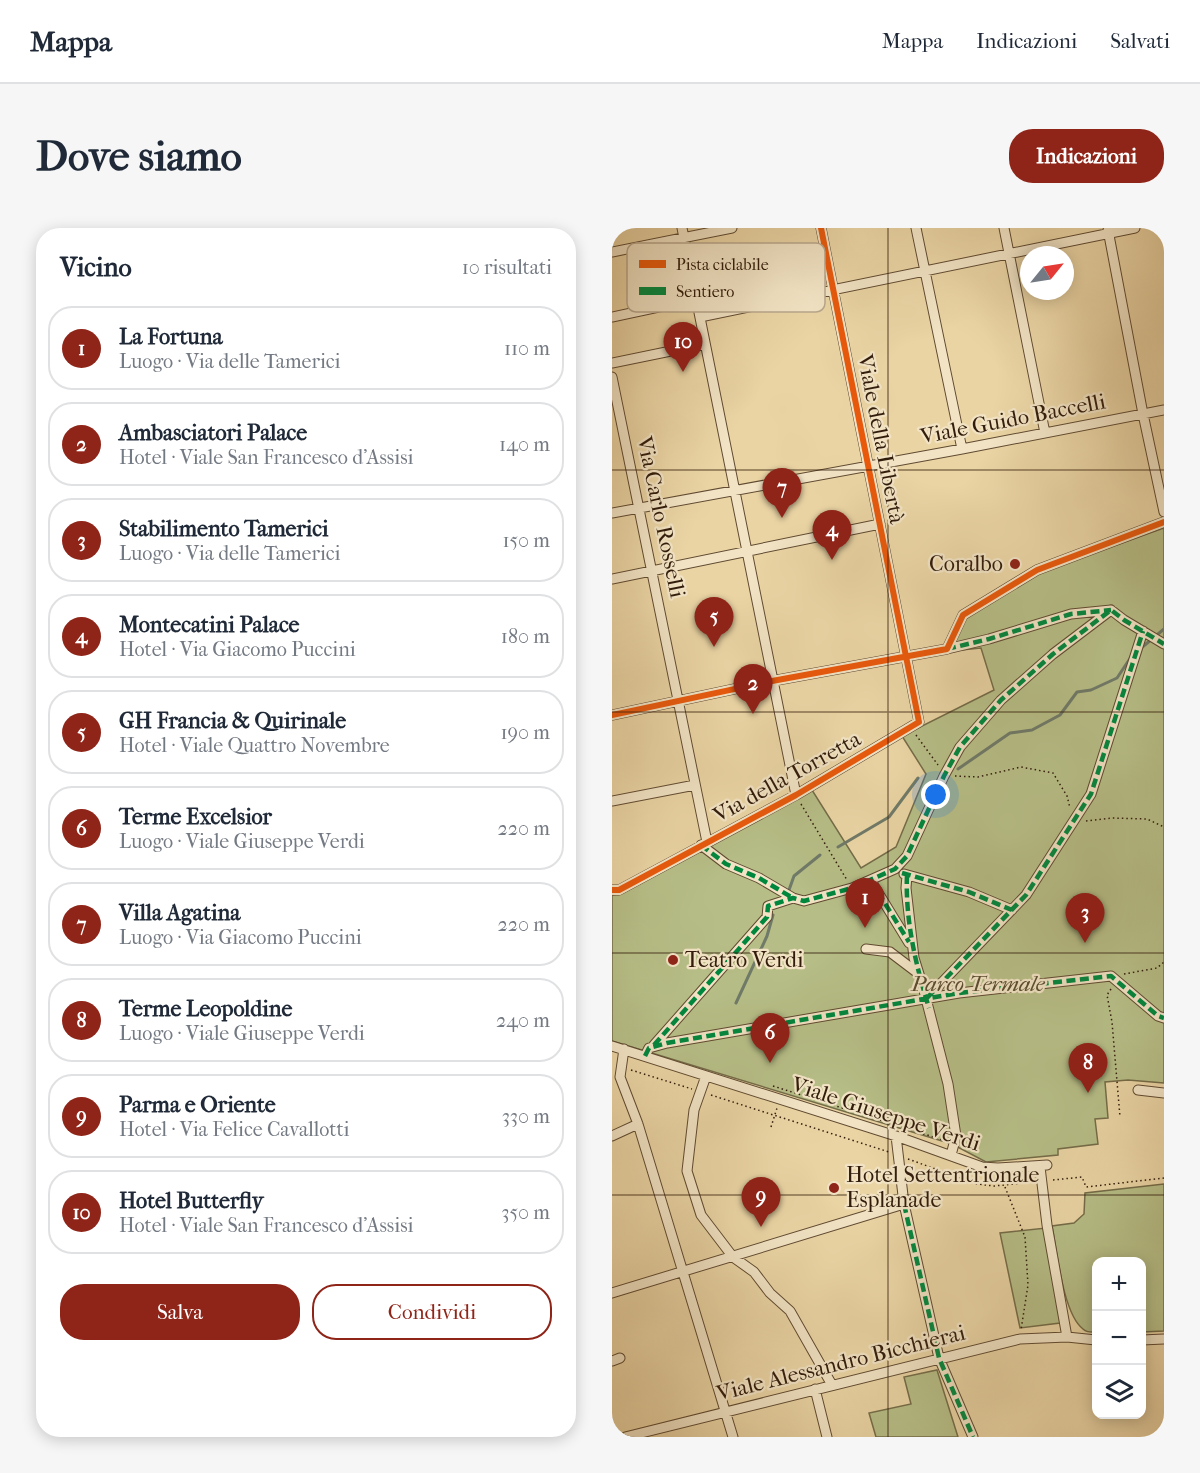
<!DOCTYPE html>
<html lang="it">
<head>
<meta charset="utf-8">
<style>
  body { margin:0; font-family:"IM FELL French Canon",serif; background:#f6f6f7; color:#1f2937 }
  .controls { position:absolute; right:18px; bottom:18px; display:grid; overflow:hidden; border-radius:12px; box-shadow:0 3px 15px #0003 }
  .controls button { width:54px; height:54px; display:grid; place-items:center; padding:0; border:0; border-bottom:2px solid #e0e1e3; background:#fff; color:#1f2937; font:30px sans-serif }
  .compass { position:absolute; left:408px; top:18px; width:54px; height:54px; border-radius:50%; background:#fff; box-shadow:0 3px 15px #0003; rotate:60deg }
  .you { position:absolute; left:324px; top:567px; width:21px; height:21px; margin:-15px; border:4px solid #fff; border-radius:50%; background:#1a73e8; box-shadow:0 0 0 9px #1a73e833 }
  .badge { display:grid; place-items:center; width:39px; height:39px; border-radius:50%; background:#8f2418; color:#fff; font-size:20px; font-weight:700 }
  .pin { position:absolute; translate:-50% -50px; filter:drop-shadow(0 2px 3px #0008) }
  .pin::after { content:''; position:absolute; top:32px; width:21px; height:18px; background:inherit; clip-path:polygon(0 0,100% 0,50% 100%) }
  .list { margin:0; padding:0; list-style:none }
  h2 { display:flex; justify-content:space-between; align-items:center; height:78px; margin:0; padding:0 24px; font-size:26px }
  h2 small { font-size:20px; font-weight:400; color:#747a83 }
  .list li { display:grid; grid-template-columns:39px 1fr auto; gap:18px; align-items:center; box-sizing:border-box; height:84px; margin:0 12px 12px; padding:0 12px; border:2px solid #e0e1e3; border-radius:24px }
  .list b { display:block; font-size:22px; white-space:nowrap }
  .list p { margin:0; font-size:20px; white-space:nowrap; color:#747a83 }
  .list em { font-size:20px; font-style:normal; color:#747a83 }
  .actions { display:flex; gap:12px; padding:18px 24px }
  .actions a { flex:1; padding:14px 0; border:2px solid #8f2418; border-radius:24px; text-align:center; font-size:21px; color:#8f2418 }
  .actions .main { background:#8f2418; color:#fff }
  .icon { flex:none; width:33px; height:33px; fill:none; stroke:currentColor; stroke-width:2; stroke-linecap:round; stroke-linejoin:round }
  .map { position:relative; flex:none; width:552px; height:1209px; overflow:hidden; border-radius:24px }
  header { display:flex; align-items:center; gap:36px; box-sizing:border-box; height:84px; padding:0 30px; background:#fff; border-bottom:2px solid #e0e1e3 }
  header strong { font-size:28px }
  nav { display:flex; gap:33px; margin-inline-start:auto; font-size:21px }
  .intro { display:flex; align-items:center; justify-content:space-between; box-sizing:border-box; height:144px; padding:0 36px }
  h1 { margin:0; font-size:42px }
  .button { padding:15px 27px; border-radius:24px; background:#8f2418; color:#fff; font-size:21px; font-weight:700 }
  main { display:flex; gap:36px; padding:0 36px }
  aside { flex:1; background:#fff; border-radius:24px; box-shadow:0 3px 15px #0003 }
  .map>svg:first-child { display:block }
  .green { fill:#b6bd86; stroke:#746c48; stroke-width:1.5 }
  .lines { fill:none; stroke-linecap:round; stroke-linejoin:round }
  .stream { stroke:#6f7a68; stroke-width:3 }
  .minor-casing { stroke:#604a31; stroke-width:11 }
  .path { stroke:#321c0b; stroke-width:1.5; stroke-dasharray:1.5 3; stroke-linecap:butt }
  .minor { stroke:#f1e3c4; stroke-width:9 }
  .quiet { stroke:#00873e; stroke-width:4.5; stroke-dasharray:9 4.5; stroke-linecap:butt }
  .cycleway-casing { stroke:#f1e3c4; stroke-width:10 }
  .cycleway { stroke:#e8590c; stroke-width:6 }
  .grid { fill:none; stroke:#321c0b; stroke-width:1.5; stroke-opacity:0.55 }
  .poi-dot { fill:#8f2418; stroke:#f1e3c4; stroke-width:2 }
  .labels { text-anchor:middle; dominant-baseline:central; stroke-width:4.5; stroke-linejoin:round; paint-order:stroke }
  .street-label { font-size:22px; fill:#321c0b; stroke:#f1e3c4 }
  .poi-label { font-size:22px; fill:#321c0b; stroke:#f1e3c4; text-anchor:start }
  .park-label { font-size:22px; font-style:italic; fill:#5a4c30; stroke:#f1e3c4 }
  .key { fill:#f1e3c4; stroke:#b8a78c; stroke-width:1.5 }
  .key-label { font-size:16px; fill:#321c0b }
</style>
</head>
<body>
<header>
<strong>Mappa</strong>
<nav><a>Mappa</a><a>Indicazioni</a><a>Salvati</a></nav>
</header>
<div class="intro"><h1>Dove siamo</h1><a class="button">Indicazioni</a></div>
<main>
<aside>
<h2>Vicino<small>10 risultati</small></h2>
<ul class="list">
<li><span class="badge">1</span><div><b>La Fortuna</b><p>Luogo · Via delle Tamerici</p></div><em>110 m</em></li>
<li><span class="badge">2</span><div><b>Ambasciatori Palace</b><p>Hotel · Viale San Francesco d'Assisi</p></div><em>140 m</em></li>
<li><span class="badge">3</span><div><b>Stabilimento Tamerici</b><p>Luogo · Via delle Tamerici</p></div><em>150 m</em></li>
<li><span class="badge">4</span><div><b>Montecatini Palace</b><p>Hotel · Via Giacomo Puccini</p></div><em>180 m</em></li>
<li><span class="badge">5</span><div><b>GH Francia &amp; Quirinale</b><p>Hotel · Viale Quattro Novembre</p></div><em>190 m</em></li>
<li><span class="badge">6</span><div><b>Terme Excelsior</b><p>Luogo · Viale Giuseppe Verdi</p></div><em>220 m</em></li>
<li><span class="badge">7</span><div><b>Villa Agatina</b><p>Luogo · Via Giacomo Puccini</p></div><em>220 m</em></li>
<li><span class="badge">8</span><div><b>Terme Leopoldine</b><p>Luogo · Viale Giuseppe Verdi</p></div><em>240 m</em></li>
<li><span class="badge">9</span><div><b>Parma e Oriente</b><p>Hotel · Via Felice Cavallotti</p></div><em>330 m</em></li>
<li><span class="badge">10</span><div><b>Hotel Butterfly</b><p>Hotel · Viale San Francesco d'Assisi</p></div><em>350 m</em></li>
</ul>
<div class="actions"><a class="main">Salva</a><a>Condividi</a></div>
</aside>
<div class="map">
<svg width="552" height="1209" viewBox="0 0 552 1209">
  <rect width="100%" height="100%" fill="#ead4a4"/>
  <filter id="stains"><feTurbulence type="fractalNoise" baseFrequency=".00333" numOctaves="4"/><feColorMatrix values="0 0 0 0 .2 0 0 0 0 .09 0 0 0 0 .02 0 0 0 .5 -.17"/></filter>
  <radialGradient id="worn" r=".72"><stop offset=".6" stop-color="#630" stop-opacity="0"/><stop offset="1" stop-color="#630" stop-opacity=".3"/></radialGradient>
  <!-- green -->
  <path class="green" d="M552,300V855L516,852L493,854L496,890L483,891L486,916L446,921V927L374,934L340,916L0,813V667L11,665L200,562L249,640L284,619L314,546L290,508L382,462L369,420L338,423L355,388L426,345Z
    M552,956V1103L530,1104V1034H484V1104C479,1104 475,1105 471,1101C451,1086 445,1023 440,998L462,995L472,986L473,965Z
    M434,1000L448,1095L408,1100L388,1005Z
    M325,1142L346,1209H264L257,1185L299,1176L292,1149Z"/>
  <g class="lines">
    <!-- stream -->
    <path class="stream" d="M528,421L552,401
      M346,541L398,505L420,502L448,487L465,464L479,462L505,450L519,429
      M226,619L277,589L306,550
      M177,662L182,648L208,627
      M124,775L155,708L161,687"/>
    <!-- minor casing -->
    <g class="minor-casing">
      <path id="minor" d="M70,0L184,567
        M304,0L350,221
        M392,0L433,205
        M496,2L531,186L552,284
        M0,24L120,0
        M0,89L84,71
        M88,89L523,0
        M0,135L93,116
        M0,149L95,614
        M0,285L350,221L552,182
        M0,351L268,296
        M335,421L377,411L459,386L499,382
        M0,487L160,453L335,421L351,387L425,342L552,294
        M0,573L83,557
        M89,617L114,636L147,650L181,670
        M292,646L357,664L400,682
        M295,647L294,660L302,730L311,759L336,856L344,908L339,927
        M259,653L297,715
        M0,662H7L184,567L307,494L209,0
        M254,721L278,724L307,746
        M314,771L414,667L479,566L531,403
        M42,817L155,689L156,678L181,670L192,673L240,660L283,641L295,628L332,548L348,519L389,472L441,426L499,382L512,392L552,416
        M0,818L284,908L370,939L386,940L435,937
        M12,821L8,849L26,896L121,1209
        M33,828L37,820L55,815L347,765L499,748L546,788L552,790
        M94,848L82,882L75,943L89,987L121,1029L142,1044L158,1065L178,1083L220,1157
        M526,862L552,865
        M0,908L26,896
        M284,908L292,976L327,1130L361,1209
        M428,939L435,997L455,1109
        M0,1065L292,976
        M530,1112L552,1111
        M0,1133L8,1130
        M203,1161L215,1209
        M13,1209L408,1111L455,1109L484,1112"/>
    </g>
    <!-- path -->
    <path class="path" d="M304,507L326,537
      M343,548L366,549L409,539L441,545L455,568L458,580
      M189,576L235,652
      M474,593L500,590L535,591L552,599
      M512,746L545,740L552,734
      M499,761L495,767L500,794L508,889
      M19,842L80,861
      M161,858L334,913
      M99,867L277,924
      M159,899L165,880
      M296,931L365,956L382,958L421,954
      M441,952L470,949L474,959L552,950
      M393,959L413,1009L416,1057L409,1102"/>
    <!-- minor -->
    <use href="#minor" class="minor"/>
    <!-- quiet -->
    <path class="quiet" d="M335,421L377,411L459,386L499,382
      M89,617L114,636L147,650L181,670
      M290,645L357,664L400,682
      M295,647C293,692 304,738 317,780
      M259,653L297,714
      M315,770L414,667L479,566L531,403
      M42,817L155,689L156,678L181,670L192,673L240,660L283,641L295,628L332,548L348,519L389,472L441,426L499,382L512,392L552,416
      M33,828L37,820L55,815L347,765L499,748L546,788L552,790
      M292,976L327,1130L361,1209"/>
    <!-- cycleway casing -->
    <g class="cycleway-casing">
      <path id="cycleway" d="M0,487L160,453L335,421L351,387L425,342L552,294
        M0,662H7L184,567L307,494L209,0"/>
    </g>
    <!-- cycleway -->
    <use href="#cycleway" class="cycleway"/>
  </g>
  <!-- grid -->
  <path class="grid" d="M276,0V1209M0,242H552M0,484H552M0,725H552M0,967H552"/>
  <!-- markers -->
  <g class="poi-dot">
    <circle cx="403" cy="336" r="6"/>
    <circle cx="61" cy="732" r="6"/>
    <circle cx="222" cy="960" r="6"/>
  </g>
  <g class="labels">
    <!-- street labels -->
    <g class="street-label">
      <text transform="translate(401 191) rotate(-11)">Viale Guido Baccelli</text>
      <text transform="translate(269 211) rotate(79)">Viale della Libertà</text>
      <text transform="translate(49 289) rotate(78)">Via Carlo Rosselli</text>
      <text transform="translate(175 549) rotate(-29)">Via della Torretta</text>
      <text transform="translate(274 886) rotate(18)">Viale Giuseppe Verdi</text>
      <text transform="translate(229 1135) rotate(-14)">Viale Alessandro Bicchierai</text>
    </g>
    <!-- poi labels -->
    <g class="poi-label">
      <text x="391" y="336" text-anchor="end">Coralbo</text>
      <text x="73" y="732">Teatro Verdi</text>
      <text x="234" y="947">Hotel Settentrionale<tspan x="234" dy="25">Esplanade</tspan></text>
    </g>
    <!-- park labels -->
    <g class="park-label">
      <text x="366" y="756">Parco Termale</text>
    </g>
  </g>
  <!-- legend -->
  <rect x="15" y="15" width="198" height="69" rx="9" class="key"/>
  <rect x="27" y="32" width="27" height="8" fill="#e8590c"/>
  <rect x="27" y="59" width="27" height="8" fill="#00873e"/>
  <g class="key-label">
    <text x="64" y="42">Pista ciclabile</text>
    <text x="64" y="69">Sentiero</text>
  </g>
  <rect width="100%" height="100%" filter="url(#stains)"/>
  <rect width="100%" height="100%" fill="url(#worn)"/>
</svg>
<div class="controls">
<button>+</button>
<button>−</button>
<button><svg class="icon" aria-label="layers" viewBox="0 0 24 24"><path d="M12 4l9 5-9 5-9-5zM3 14l9 5 9-5"/></svg></button>
</div>
<svg class="compass" viewBox="-18 -18 36 36"><path d="M0-13l5 13h-10z" fill="#e53935"/><path d="M0 13l5-13h-10z" fill="#747a83"/></svg>
<div class="you"></div>
<div class="pin badge" style="left:253px;top:700px">1</div>
<div class="pin badge" style="left:141px;top:486px">2</div>
<div class="pin badge" style="left:473px;top:715px">3</div>
<div class="pin badge" style="left:220px;top:332px">4</div>
<div class="pin badge" style="left:102px;top:419px">5</div>
<div class="pin badge" style="left:158px;top:835px">6</div>
<div class="pin badge" style="left:170px;top:290px">7</div>
<div class="pin badge" style="left:476px;top:865px">8</div>
<div class="pin badge" style="left:149px;top:999px">9</div>
<div class="pin badge" style="left:71px;top:144px">10</div>
</div>
</main>
</body>
</html>
